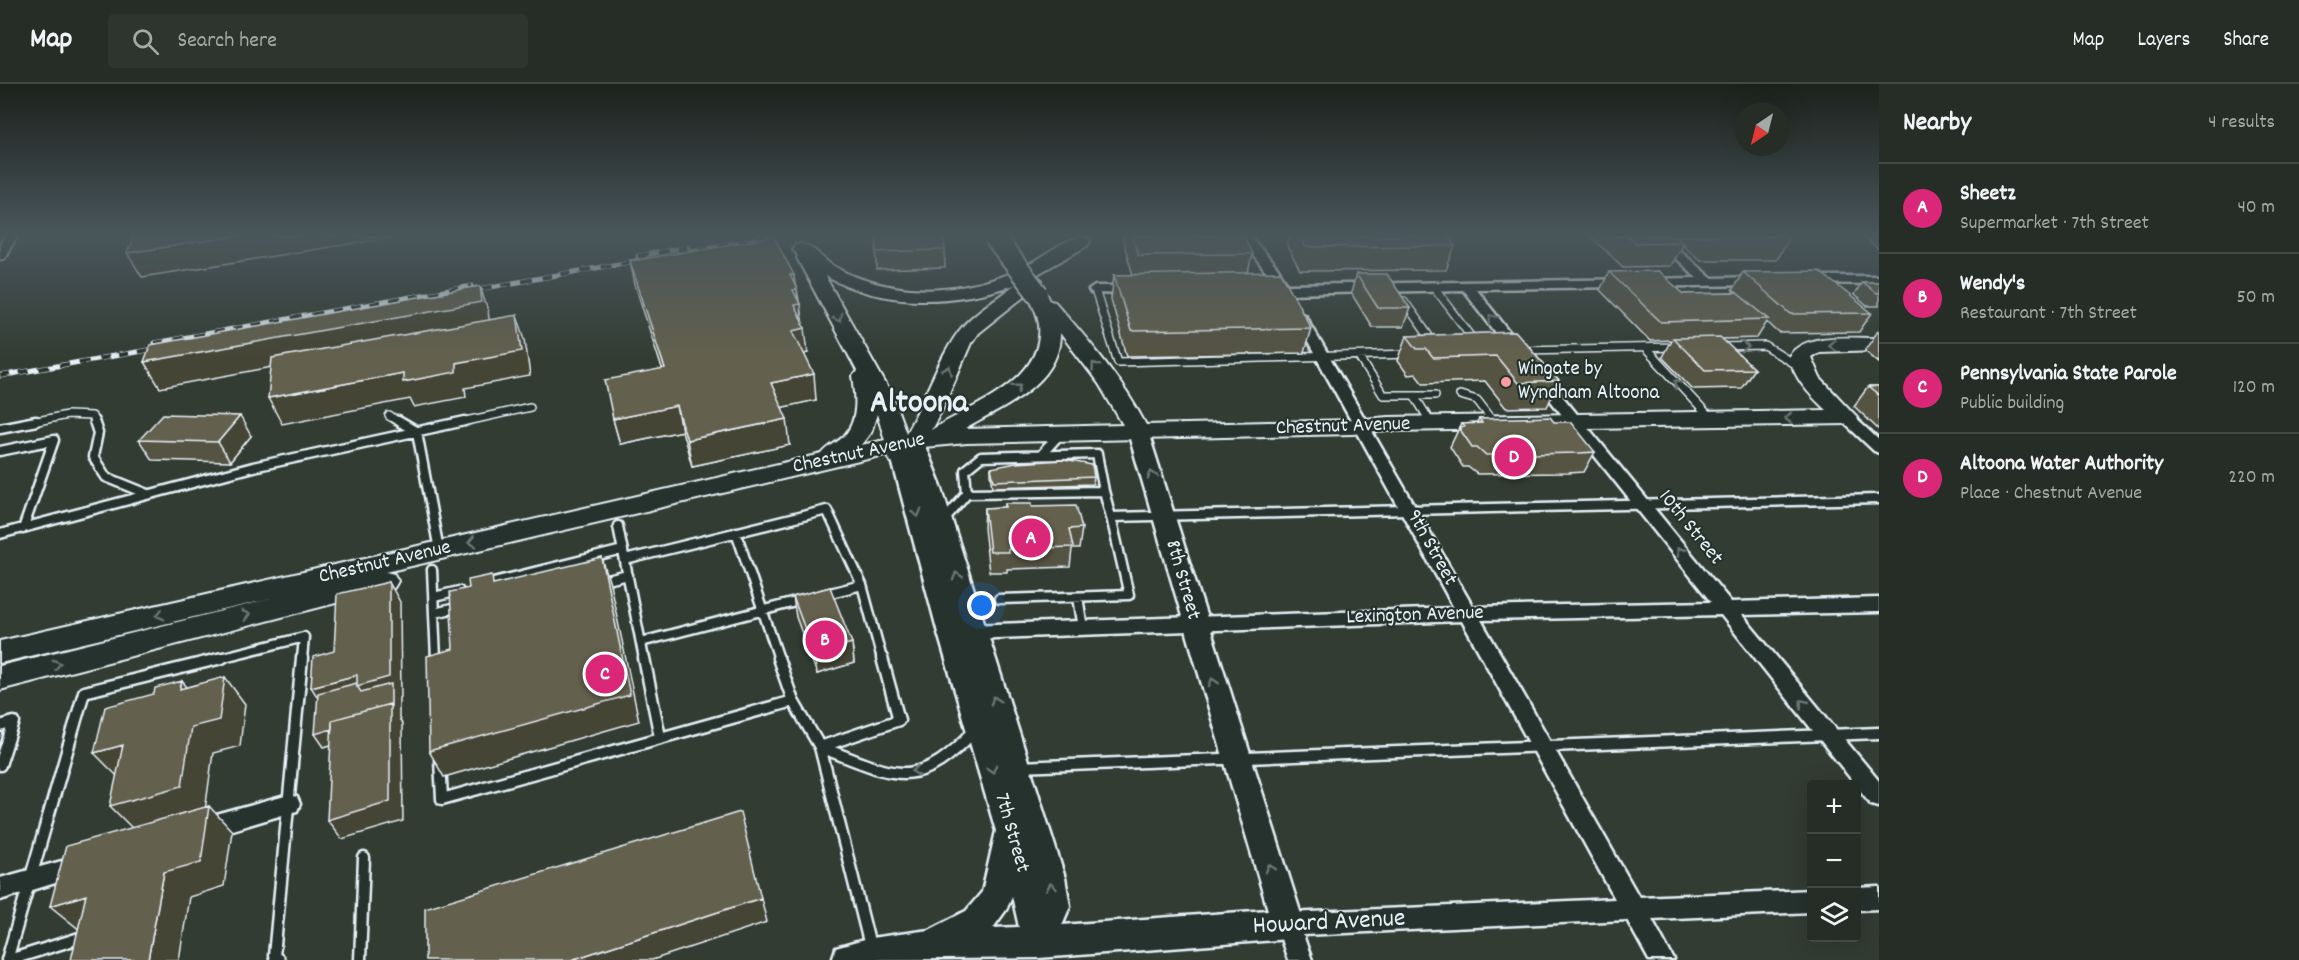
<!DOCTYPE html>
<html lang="en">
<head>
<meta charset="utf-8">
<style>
  body { margin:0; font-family:Dekko,sans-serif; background:#2e352e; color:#f1f3f6 }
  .controls { position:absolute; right:18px; bottom:18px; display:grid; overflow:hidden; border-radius:6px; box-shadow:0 6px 24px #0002 }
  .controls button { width:54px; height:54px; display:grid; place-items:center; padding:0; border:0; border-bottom:2px solid #424943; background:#262d26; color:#f1f3f6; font:30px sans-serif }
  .compass { position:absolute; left:1735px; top:18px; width:54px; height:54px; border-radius:50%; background:#262d26; box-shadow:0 6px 24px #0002; rotate:215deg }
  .you { position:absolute; left:982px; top:522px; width:21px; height:21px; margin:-15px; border:4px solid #fff; border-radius:50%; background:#1a73e8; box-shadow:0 0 0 9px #1a73e833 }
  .badge { display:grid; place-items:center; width:39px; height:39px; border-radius:50%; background:#db2777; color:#fff; font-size:20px; font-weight:700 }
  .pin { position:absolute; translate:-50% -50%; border:3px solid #fff; box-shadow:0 2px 6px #0006 }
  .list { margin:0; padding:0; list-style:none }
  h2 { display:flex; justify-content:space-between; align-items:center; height:78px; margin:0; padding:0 24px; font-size:26px }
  h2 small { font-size:20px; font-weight:400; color:#a4a8a7 }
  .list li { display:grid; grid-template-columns:39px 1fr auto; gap:18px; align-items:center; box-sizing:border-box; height:90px; padding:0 24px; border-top:2px solid #424943 }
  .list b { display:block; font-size:22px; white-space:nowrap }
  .list p { margin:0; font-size:20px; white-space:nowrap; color:#a4a8a7 }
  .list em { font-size:20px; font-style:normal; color:#a4a8a7 }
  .icon { flex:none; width:33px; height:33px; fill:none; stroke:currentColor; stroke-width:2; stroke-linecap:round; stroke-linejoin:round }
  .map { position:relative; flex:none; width:1879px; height:876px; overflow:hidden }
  header { display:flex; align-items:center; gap:36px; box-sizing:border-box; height:84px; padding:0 30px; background:#262d26; border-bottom:2px solid #424943 }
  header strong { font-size:28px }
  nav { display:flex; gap:33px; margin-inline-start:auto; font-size:21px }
  .search { width:420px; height:54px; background:#2e352e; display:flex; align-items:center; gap:15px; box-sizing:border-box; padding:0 21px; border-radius:6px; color:#a4a8a7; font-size:22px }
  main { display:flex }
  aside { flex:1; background:#262d26 }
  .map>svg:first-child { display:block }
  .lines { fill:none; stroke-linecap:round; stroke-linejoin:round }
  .lane-far2-casing { stroke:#e8f1f8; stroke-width:10 }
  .lane-far1-casing { stroke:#e8f1f8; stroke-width:13 }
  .lane-casing { stroke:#e8f1f8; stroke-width:15 }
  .street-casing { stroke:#e8f1f8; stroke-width:5 }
  .secondary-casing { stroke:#e8f1f8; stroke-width:5 }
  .primary-casing { stroke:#e8f1f8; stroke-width:4 }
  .highway-casing { stroke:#e8f1f8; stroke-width:4 }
  .lane-far2 { stroke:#26332d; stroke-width:7 }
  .lane-far1 { stroke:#26332d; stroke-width:8 }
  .lane { stroke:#26332d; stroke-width:10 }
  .street { fill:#26332d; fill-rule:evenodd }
  .secondary { fill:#26332d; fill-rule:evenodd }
  .primary { fill:#26332d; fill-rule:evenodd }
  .highway { fill:#26332d; fill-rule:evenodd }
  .rail-casing { stroke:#e8f1f8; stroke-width:5 }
  .rail { stroke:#26332d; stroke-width:4; stroke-dasharray:10; stroke-linecap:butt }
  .primary-bridge-casing { stroke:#e8f1f8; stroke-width:24; stroke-linecap:butt }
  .primary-bridge { stroke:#26332d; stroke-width:20 }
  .wall { fill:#555342; stroke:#e8f1f8; stroke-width:1.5 }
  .shaded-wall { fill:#454436; stroke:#e8f1f8; stroke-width:1.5 }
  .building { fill:#63614d; stroke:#e8f1f8; stroke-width:1.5 }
  .oneway { stroke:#6a7674 }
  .poi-dot { fill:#ff9aa2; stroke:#26332d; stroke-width:2 }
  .labels { text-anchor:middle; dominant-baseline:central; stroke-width:4.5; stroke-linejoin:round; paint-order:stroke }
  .poi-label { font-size:21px; fill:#e8f1f8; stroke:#26332d; text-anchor:start }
  .street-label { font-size:21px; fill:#e8f1f8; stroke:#26332d }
  .near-street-label { font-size:26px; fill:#e8f1f8; stroke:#26332d }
  .town-label { font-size:33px; font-weight:bold; fill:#e8f1f8; stroke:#26332d }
</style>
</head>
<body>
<header>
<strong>Map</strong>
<div class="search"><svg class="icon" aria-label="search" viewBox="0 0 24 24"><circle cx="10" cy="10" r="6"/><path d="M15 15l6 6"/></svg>Search here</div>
<nav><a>Map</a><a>Layers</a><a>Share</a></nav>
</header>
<main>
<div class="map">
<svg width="1879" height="876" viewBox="0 0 1879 876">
  <rect width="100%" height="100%" fill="#323c33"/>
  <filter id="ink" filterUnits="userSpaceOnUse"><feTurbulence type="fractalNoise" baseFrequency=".0167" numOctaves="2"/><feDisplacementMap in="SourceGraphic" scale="12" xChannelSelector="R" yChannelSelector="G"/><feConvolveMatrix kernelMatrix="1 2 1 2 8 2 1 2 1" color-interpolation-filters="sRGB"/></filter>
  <g filter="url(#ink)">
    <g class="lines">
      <!-- lane-far2 casing -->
      <g class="lane-far2-casing">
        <path id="lane-far2" d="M1434,203L1475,257
          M1095,206L1118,278L1412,270
          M1404,217L1433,258
          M1721,263L1765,262L1799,283
          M1645,264L1711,335
          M1520,266L1679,263
          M1359,272L1383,311H1435
          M1414,311L1431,339
          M1460,311L1477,316L1494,338
          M389,332L401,339
          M28,339L67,331L92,332L94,339
          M458,339L530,323"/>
      </g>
      <!-- lane-far1 casing -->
      <g class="lane-far1-casing">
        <path id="lane-far1" d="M94,337L98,349L93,373L106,393L148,410
          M398,337L417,348L439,466
          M0,344L36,337
          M0,367L54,356L23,445
          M1041,371L1060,350
          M967,409L1104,407L1111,433L1879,415
          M943,437L967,409L965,386L981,373L1097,370L1104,407
          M618,442L644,575
          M736,448L779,575
          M0,450L253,383L465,337
          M625,476L827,426L862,501L882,575
          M432,486L436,575
          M599,498L628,491
          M486,500L623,466
          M822,511L862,501
          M434,513L459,507
          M1078,513L1083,544
          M999,515L1129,511L1111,433
          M434,529L461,523
          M641,558L803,516
          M216,575L304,553L302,575"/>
      </g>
      <!-- lane casing -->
      <g class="lane-casing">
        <path id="lane" d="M436,574V579
          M644,574L660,653
          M778,574L793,617L820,663L871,866
          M0,642L14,638L0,681
          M820,663L899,636L882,574
          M820,663C893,690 915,711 975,646
          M440,676L442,715L793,617
          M1019,683L1879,649
          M7,876L84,608L222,574
          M9,876L86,852
          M279,876L274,872L302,574
          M360,876L364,774"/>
      </g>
      <!-- street casing -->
      <g class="street-casing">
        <path id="street" d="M5,152H17L4,174L0,175V161Z
          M1238,152H1250L1277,184L1288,201L1697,194L1651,152H1663L1711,194L1760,193L1766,197L1760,201L1476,205L1523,265L1516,269L1511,268L1463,206L1285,210L1269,208L1267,205L1269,202L1276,201Z
          M1807,192H1879V200L1803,199L1801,196Z
          M1095,202H1134L1140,206L1134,210L1091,209L1089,206Z
          M1299,227L1305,231L1473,523L1711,518L1535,297L1533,294L1540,290L1545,291L1731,518L1879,514V528L1742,531L1879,697V722L1871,720L1721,531L1481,536L1639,813L1812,806V828L1652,835L1674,876H1649L1627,836L1303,851L1312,876H1288L1276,840L1280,832L1288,829L1615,815L1462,537L967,555L960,553L958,548L960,543L967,541L1454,524L1293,231Z
          M1846,329L1851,330L1879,356V369L1874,367L1841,336L1839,333Z
          M289,711L297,713L300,720L297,727L289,729L202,755L194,752L191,745L194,738L202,735Z
          M80,772L88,775L91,782L88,789L0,816V794Z
          M1879,803V825L1856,826V804Z"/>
      </g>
      <!-- secondary casing -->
      <g class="secondary-casing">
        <path id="secondary" d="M1138,342L1145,344L1148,348L1304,840L1299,851L1288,855L1039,874L832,876L836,864L871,854L929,846L966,827L982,808L996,747L938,549L891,372L894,367H906L903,357L906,352L913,351L920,352L923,357L941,402L1065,794L1070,822L1062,841L1268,826L1128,348L1131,344ZM1012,812L1019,843L993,844L1006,826Z"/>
      </g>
      <!-- primary casing -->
      <g class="primary-casing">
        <path id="primary" d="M1081,153L1087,154L1090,158L1087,162L1036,191L1042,196L1032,206H1045L1050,217L1055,218C1088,256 1122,295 1146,341L1352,336L1388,333L1826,326C1810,311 1794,295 1789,272C1807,247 1852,255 1879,254V266L1819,268L1811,273L1820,294L1857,333L1854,338L1846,340L1388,347L1352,350L967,359L913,364L911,365L913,372L909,377L901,380L893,377L889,370L386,488L394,490L398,497L394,504L0,606V582L274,514L0,579V557L822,370C828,362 837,359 844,352C859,336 856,312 853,292L857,287L797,174L798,172L792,165L795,161C810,157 818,171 829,179C849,192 871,199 894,203C941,211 991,201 1032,179C1048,170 1064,157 1081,153ZM825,192C884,224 952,221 1014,201C998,214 977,226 963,242C941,267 925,317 906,349L892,311ZM1031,207L1028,210C1032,219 1038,230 1039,240C1045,298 972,321 931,346L943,324L971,259L978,249ZM1060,249L1099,300L1123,341L965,345C1003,323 1061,300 1060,249ZM877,330L885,356L861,361L871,348Z"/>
      </g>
      <!-- highway casing -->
      <g class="highway-casing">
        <path id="highway" d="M913,348L923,351L927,357C917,372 910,383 891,378L887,372C894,361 900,352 913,348Z"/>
      </g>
      <!-- lane-far2 -->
      <use href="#lane-far2" class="lane-far2"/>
      <!-- lane-far1 -->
      <use href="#lane-far1" class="lane-far1"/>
      <!-- lane -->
      <use href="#lane" class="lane"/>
      <!-- street -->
      <use href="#street" class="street"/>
      <!-- secondary -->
      <use href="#secondary" class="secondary"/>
      <!-- primary -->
      <use href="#primary" class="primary"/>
      <!-- highway -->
      <use href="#highway" class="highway"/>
      <!-- rail casing -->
      <g class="rail-casing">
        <path id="rail" d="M679,169L771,152
          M638,172L688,163
          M463,208L646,175
          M154,259L472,202
          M0,292L165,263"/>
      </g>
      <!-- rail -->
      <use href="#rail" class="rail"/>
      <!-- primary-bridge casing -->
      <g class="primary-bridge-casing">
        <path id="primary-bridge" d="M993,152L1038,210"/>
      </g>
      <!-- primary-bridge -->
      <use href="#primary-bridge" class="primary-bridge"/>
    </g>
    <!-- wall -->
    <path class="wall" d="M876,152L945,166V184L877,186Z
      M1124,152H1244L1252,170L1248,189L1311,244L1304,269L1127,272L1111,215L1114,191H1133L1123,157Z
      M1289,152H1447L1455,162L1446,186L1300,187L1287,162Z
      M1590,152H1790L1776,176H1700L1682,160L1670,182L1623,183Z
      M1861,152H1879V166Z
      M630,177L794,191L795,201L797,205L808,269L804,270L816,316L782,323L790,361L692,382L682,347L620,360L613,335L662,285L635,201Z
      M1609,188L1684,210L1736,209L1732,206L1743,188L1872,229L1859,248L1779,249L1767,238L1757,254L1722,255L1754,285L1741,304L1693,305L1662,273L1671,256L1650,257L1600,206Z
      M1356,190L1410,224L1403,243H1372L1351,209Z
      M1862,198H1879V222H1867L1854,211Z
      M1878,247H1879V278L1865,266Z
      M1516,248L1559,297L1547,323L1506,324L1485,297L1423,299L1416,290L1408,291L1398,277L1407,252Z
      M1868,303H1879V346L1854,322Z
      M1479,335L1554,338L1595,368L1584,388L1568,389L1477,390L1468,383H1463L1450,363L1461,340L1477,339Z
      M251,352L230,378L152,376L139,356Z
      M991,384L1094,393L1093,400L993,403L991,391Z
      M1005,419L1082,444L1079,465H1072L1070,483L1007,485V488H989L984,444L985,424L1005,423Z
      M793,513L852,559L854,579L817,590L796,533Z"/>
    <!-- shaded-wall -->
    <path class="shaded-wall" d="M238,152H400L142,193L127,169Z
      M790,191H794L795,205H797L798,220H800L802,244L796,245Z
      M480,202L488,227L490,242L160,304L144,278Z
      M517,231L525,255L530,292L465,304L466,313L414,323L410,315L282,340L268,314L456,279Z
      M805,244L808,269L795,272L793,247Z
      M814,290L816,316L775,325L771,299Z
      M677,322L682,347L620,360L613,335Z
      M240,332L251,352L230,378L218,358Z
      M787,335L790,361L692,382L687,356Z
      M602,474L610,500L639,637L444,693L429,667Z
      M389,498L400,518L401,613L399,614V634L402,640L403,737L342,755L327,736L369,649L324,663L315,650L324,623L311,603L357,591Z
      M852,559L854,579L817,590L814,569Z
      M225,593L245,620L240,662L213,669L205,727L135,747L110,722L191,643Z
      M182,597L203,623L180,605Z
      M123,661L119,694L94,669Z
      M209,722L232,747L224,802L189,813L179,876H148L164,788Z
      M86,811L80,846L50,822Z
      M761,814L767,838L652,876H571Z"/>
    <!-- building -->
    <path class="building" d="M134,152H238L127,169Z
      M876,152H943L945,166L877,168Z
      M1132,152H1244L1252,170L1138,171Z
      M1300,152H1447L1455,162L1306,163Z
      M1627,152H1676L1683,158L1635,159Z
      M774,153L794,191H790L797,205L793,206L800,220L794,221L805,244L793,247L814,290L771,299L787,335L687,356L677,322L613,335L605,296L665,285L630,177Z
      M1658,187L1684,210L1737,209L1769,235L1661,238L1609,188Z
      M1819,187L1872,229L1791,230L1743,188Z
      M1281,188L1311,244L1131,247L1114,191Z
      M1356,190H1387L1410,224H1378Z
      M1862,198H1879V209H1876Z
      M480,202L482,218L144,278L150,261Z
      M517,231L522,267L456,279V288L403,298V289L268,314L272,274Z
      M1516,248L1559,297L1518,299L1496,272L1433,274L1426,265H1417L1407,252Z
      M1720,253L1754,285L1705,286L1673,254Z
      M1868,303H1879V312Z
      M163,330L240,332L218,358L139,356Z
      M1550,333L1554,338H1571L1595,368L1579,369L1486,371L1477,363H1472L1459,344L1464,343L1461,340L1482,339L1479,335Z
      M1064,376L1092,381L1094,393L994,397L991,384L1016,379Z
      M1005,419H1032V422L1076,421L1082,444L1069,445L1073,463L1008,465V468H990L985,424L1006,423Z
      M602,474L630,611L429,667L427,572L453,565L450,508L469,504L468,496L492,491L493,500Z
      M389,498V593L357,602V591L311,603L313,573L334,567L337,510Z
      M830,503L852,559L814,569L793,513Z
      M225,593L219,636L191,643L182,702L110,722L123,661L94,669L105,623L154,610L155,604L182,597L180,605Z
      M357,599V602L361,608L391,600V623L390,620L332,636V645L315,650L318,609Z
      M390,620V717L327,736L332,636Z
      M209,722L201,778L164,788L148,876H71L86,811L50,822L66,762Z
      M740,728L761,814L571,876H425V824Z"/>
    <!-- one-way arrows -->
    <defs><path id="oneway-chevron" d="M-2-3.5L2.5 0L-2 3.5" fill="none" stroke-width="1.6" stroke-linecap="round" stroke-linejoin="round" transform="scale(1.5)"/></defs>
    <g class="oneway">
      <use href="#oneway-chevron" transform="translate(838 234) rotate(62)"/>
      <use href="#oneway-chevron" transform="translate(1492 234) rotate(-128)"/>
      <use href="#oneway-chevron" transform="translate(1832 261) rotate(178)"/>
      <use href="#oneway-chevron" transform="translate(1745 263) rotate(-1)"/>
      <use href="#oneway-chevron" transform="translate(1095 282) rotate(-127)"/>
      <use href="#oneway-chevron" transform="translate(948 286) rotate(-67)"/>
      <use href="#oneway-chevron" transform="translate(1678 299) rotate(-133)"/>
      <use href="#oneway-chevron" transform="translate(1018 303) rotate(-38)"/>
      <use href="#oneway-chevron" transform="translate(1788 334) rotate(179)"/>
      <use href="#oneway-chevron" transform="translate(1152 391) rotate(-107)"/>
      <use href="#oneway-chevron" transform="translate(917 429) rotate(74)"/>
      <use href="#oneway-chevron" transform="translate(472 458) rotate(167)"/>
      <use href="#oneway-chevron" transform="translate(1680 467) rotate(-129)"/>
      <use href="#oneway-chevron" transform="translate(957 492) rotate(-107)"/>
      <use href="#oneway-chevron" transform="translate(160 531) rotate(167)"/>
      <use href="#oneway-chevron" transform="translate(246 531) rotate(-15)"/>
      <use href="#oneway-chevron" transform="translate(57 580) rotate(-14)"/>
      <use href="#oneway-chevron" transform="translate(1213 598) rotate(-107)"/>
      <use href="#oneway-chevron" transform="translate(995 616) rotate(-107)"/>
      <use href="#oneway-chevron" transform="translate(1803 619) rotate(-129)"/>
      <use href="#oneway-chevron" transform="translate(992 685) rotate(73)"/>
      <use href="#oneway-chevron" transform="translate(916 687) rotate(173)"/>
      <use href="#oneway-chevron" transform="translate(1270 784) rotate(-107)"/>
      <use href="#oneway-chevron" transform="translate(1051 803) rotate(-99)"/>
    </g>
  </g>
  <!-- sky -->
  <linearGradient id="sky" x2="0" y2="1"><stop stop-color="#1c211c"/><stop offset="0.55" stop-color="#49565b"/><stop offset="1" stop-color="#49565b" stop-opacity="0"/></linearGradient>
  <rect width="1879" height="275" fill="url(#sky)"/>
  <!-- markers -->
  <circle class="poi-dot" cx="1506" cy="298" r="6"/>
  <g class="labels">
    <!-- poi labels -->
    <g class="poi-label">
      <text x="1518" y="286">Wingate by<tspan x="1518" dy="24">Wyndham Altoona</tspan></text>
    </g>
    <!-- street labels -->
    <g class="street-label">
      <text transform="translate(1343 343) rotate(-2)">Chestnut Avenue</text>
      <text transform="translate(859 370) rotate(-12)">Chestnut Avenue</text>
      <text transform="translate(1690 444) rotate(51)">10th Street</text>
      <text transform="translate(1431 464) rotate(61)">9th Street</text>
      <text transform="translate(385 479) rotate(-13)">Chestnut Avenue</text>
      <text transform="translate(1182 496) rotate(74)">8th Street</text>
      <text transform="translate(1415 532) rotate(-2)">Lexington Avenue</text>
      <text transform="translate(1011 749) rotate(74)">7th Street</text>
    </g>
    <!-- near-street labels -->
    <g class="near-street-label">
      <text transform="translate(1329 839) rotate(-3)">Howard Avenue</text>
    </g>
    <!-- town labels -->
    <g class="town-label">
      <text x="919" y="320">Altoona</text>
    </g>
  </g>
</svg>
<div class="controls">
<button>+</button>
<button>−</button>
<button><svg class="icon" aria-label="layers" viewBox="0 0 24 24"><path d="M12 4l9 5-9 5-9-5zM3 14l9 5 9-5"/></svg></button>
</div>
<svg class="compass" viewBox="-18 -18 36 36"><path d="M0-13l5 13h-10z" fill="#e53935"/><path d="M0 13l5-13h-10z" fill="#a4a8a7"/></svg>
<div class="you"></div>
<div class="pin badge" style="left:1031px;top:454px">A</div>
<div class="pin badge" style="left:825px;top:556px">B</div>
<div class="pin badge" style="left:605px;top:590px">C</div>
<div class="pin badge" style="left:1514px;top:373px">D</div>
</div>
<aside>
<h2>Nearby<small>4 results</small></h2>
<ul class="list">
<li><span class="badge">A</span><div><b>Sheetz</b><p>Supermarket · 7th Street</p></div><em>40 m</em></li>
<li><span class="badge">B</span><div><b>Wendy's</b><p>Restaurant · 7th Street</p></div><em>50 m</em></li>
<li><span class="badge">C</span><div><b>Pennsylvania State Parole</b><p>Public building</p></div><em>120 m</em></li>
<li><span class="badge">D</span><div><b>Altoona Water Authority</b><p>Place · Chestnut Avenue</p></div><em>220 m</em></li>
</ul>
</aside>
</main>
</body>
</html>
